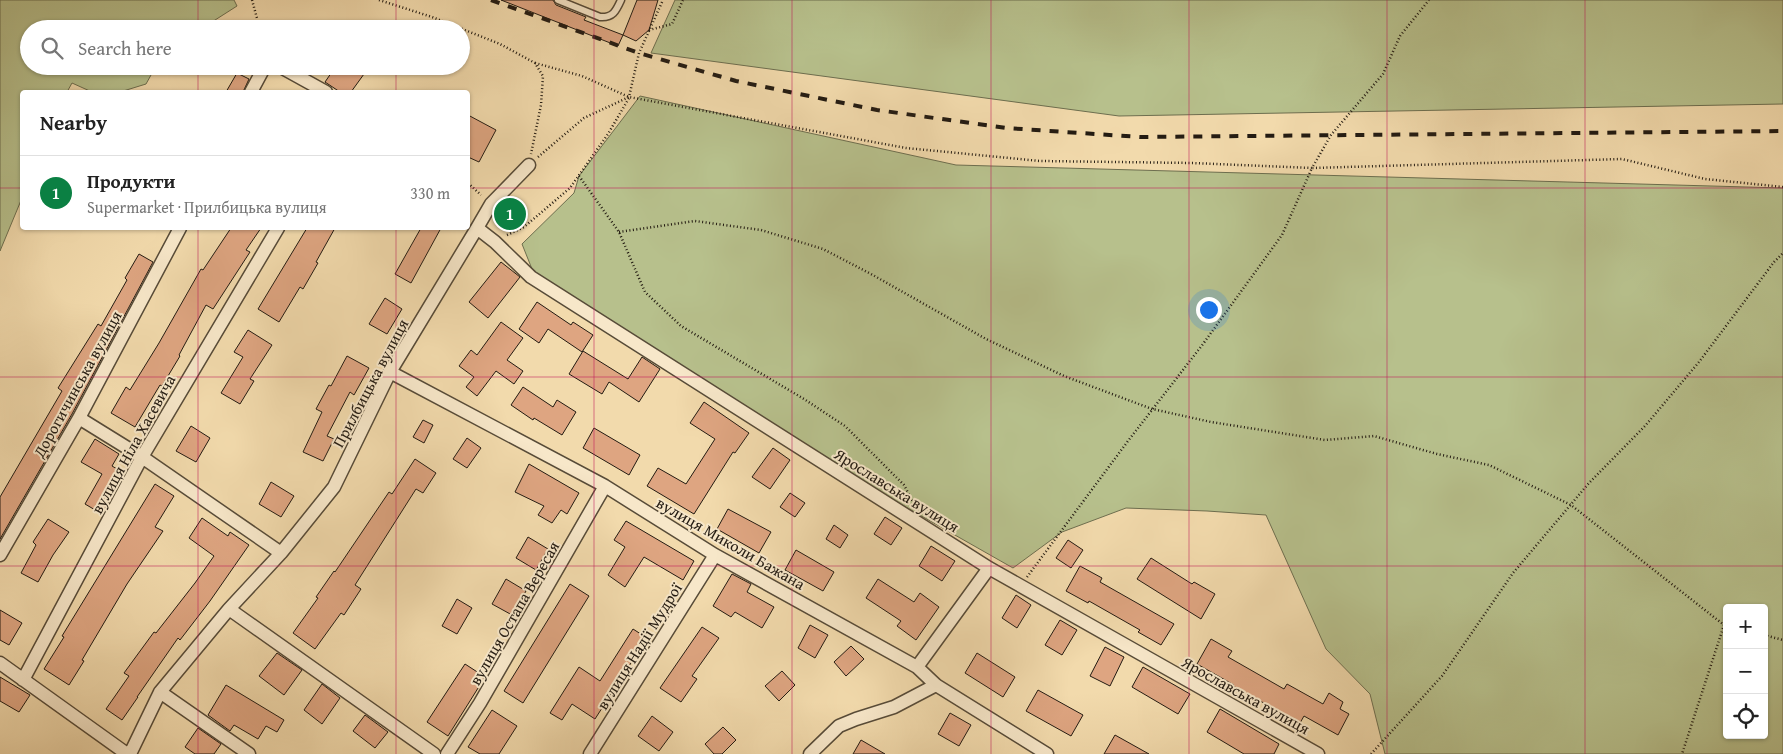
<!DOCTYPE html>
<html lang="en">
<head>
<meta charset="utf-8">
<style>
  body { margin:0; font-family:"Gentium Book Plus",serif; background:#f2f2f2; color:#222 }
  .controls { position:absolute; right:15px; bottom:15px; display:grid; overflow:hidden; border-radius:5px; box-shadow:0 1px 4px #0004 }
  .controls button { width:45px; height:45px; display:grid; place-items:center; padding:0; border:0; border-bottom:1px solid #e0e0e0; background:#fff; color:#222; font:25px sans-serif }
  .you { position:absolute; left:1208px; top:309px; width:18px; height:18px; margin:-12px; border:4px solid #fff; border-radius:50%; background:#1a73e8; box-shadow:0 0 0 8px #1a73e833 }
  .badge { display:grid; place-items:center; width:32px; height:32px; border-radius:50%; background:#0b8043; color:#fff; font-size:16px; font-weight:700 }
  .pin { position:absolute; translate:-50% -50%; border:2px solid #fff; box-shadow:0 1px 5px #0006 }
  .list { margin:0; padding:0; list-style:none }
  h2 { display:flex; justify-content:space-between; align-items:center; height:65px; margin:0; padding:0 20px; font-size:21px }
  h2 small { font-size:16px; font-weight:400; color:#767676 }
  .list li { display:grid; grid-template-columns:32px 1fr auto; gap:15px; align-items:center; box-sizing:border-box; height:75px; padding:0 20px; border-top:1px solid #e0e0e0 }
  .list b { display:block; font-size:19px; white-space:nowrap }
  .list p { margin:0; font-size:16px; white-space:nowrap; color:#767676 }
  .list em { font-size:16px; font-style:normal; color:#767676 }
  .icon { flex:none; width:28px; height:28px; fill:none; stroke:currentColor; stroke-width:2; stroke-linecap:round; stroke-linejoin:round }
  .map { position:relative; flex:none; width:1783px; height:754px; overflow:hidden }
  .search { position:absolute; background:#fff; box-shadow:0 1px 4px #0004; left:20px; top:20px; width:450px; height:55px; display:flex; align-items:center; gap:12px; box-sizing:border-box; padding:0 18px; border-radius:28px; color:#767676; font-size:19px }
  .panel { position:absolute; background:#fff; box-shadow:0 1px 4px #0004; left:20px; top:90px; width:450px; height:140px; border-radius:5px }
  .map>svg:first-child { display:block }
  .green { fill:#b7c08c; stroke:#6d6e4f; fill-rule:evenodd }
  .building { fill:#dea581; stroke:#231b12 }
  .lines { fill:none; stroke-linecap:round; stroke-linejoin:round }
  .lane-casing { stroke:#574b38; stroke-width:9 }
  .street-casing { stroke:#574b38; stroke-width:15 }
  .path { stroke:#231b12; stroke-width:2.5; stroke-dasharray:1 2.5; stroke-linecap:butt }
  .lane { stroke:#f7e7c9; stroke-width:6 }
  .street { stroke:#f7e7c9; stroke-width:12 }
  .rail { stroke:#231b12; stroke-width:4; stroke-dasharray:9 9; stroke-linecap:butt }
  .grid { fill:none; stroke:#c2185b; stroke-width:1; stroke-opacity:0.55 }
  .labels { text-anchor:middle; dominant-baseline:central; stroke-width:4; stroke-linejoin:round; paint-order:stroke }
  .street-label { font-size:16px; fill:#231b12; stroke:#f7e7c9 }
</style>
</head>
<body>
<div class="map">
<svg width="1783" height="754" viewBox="0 0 1783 754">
  <rect width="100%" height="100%" fill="#f2daac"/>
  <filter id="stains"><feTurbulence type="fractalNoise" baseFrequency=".004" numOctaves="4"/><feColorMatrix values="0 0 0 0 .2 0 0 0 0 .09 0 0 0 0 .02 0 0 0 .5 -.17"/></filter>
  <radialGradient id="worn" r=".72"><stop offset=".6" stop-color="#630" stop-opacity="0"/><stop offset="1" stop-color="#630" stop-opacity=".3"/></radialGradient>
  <!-- green -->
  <path class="green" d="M0,0H234L237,6L201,29H29V66H156L146,84L120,92H92L72,83L67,92H22V198L0,251Z
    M675,0H1783V104L1119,116L651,53Z
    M640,96L956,165L1783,188V754H1385L1370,694L1326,649L1266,515L1207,511L1126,508L1062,532L1013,568L851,476L534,274L522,244L574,193L579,176ZM1727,608H1764V735H1727Z"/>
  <!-- building -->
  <path class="building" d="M501,0H553L556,5L586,17L584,20L623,35L618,46Z
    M637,0H658L649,30L636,41L623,35Z
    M336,66H353L364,74L351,92H340L325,82Z
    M237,73L249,79L243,92H226Z
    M468,115L496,130L479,162L468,157Z
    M231,228H261L246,250L250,252L213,309L206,305L179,355L180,356L162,386L160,385L135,427L111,413L126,387L130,390L159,343L201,269L203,270Z
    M307,228H335L316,262L318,263L303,289L300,287L279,322L258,309Z
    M421,228H441L411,283L395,274Z
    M139,254L153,262L72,414L0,539V497L62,391L58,388L98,324L101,326L127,280L125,278Z
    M501,262L520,277L488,318L469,302Z
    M385,298L402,309L387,334L369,324Z
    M537,302L571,325L573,322L593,335L582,352L548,329L539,343L519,329Z
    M501,322L523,338L507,360L523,371L514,384L496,371L477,396L466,387L474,377L459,366L471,350L477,355Z
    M248,330L272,345L250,379L254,381L240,404L221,393L243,357L234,352Z
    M583,351L628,379L642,357L660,369L639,402L609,382L602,394L569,374Z
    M347,356L369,368L354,395L350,392L327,436L334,439L323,461L303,452L322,412L316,409L329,385L331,386Z
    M523,387L553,407L557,400L576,412L562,435L534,418L533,420L511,405Z
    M704,402L749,433L735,453L733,452L694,514L647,486L658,468L686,484L715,439L690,423Z
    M423,420L433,425L424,443L413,437Z
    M191,426L210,438L196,462L176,451Z
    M594,428L640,455L629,475L583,448Z
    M467,438L481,448L467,468L453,459Z
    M95,439L119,454L112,466L124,473L102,514L85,504L102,474L81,462Z
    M773,448L790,460L770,489L752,477Z
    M415,459L436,473L423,493L416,489L355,585L361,589L344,615L341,613L315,649L293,633L318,598L316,597L334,571L335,572L389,492L392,494Z
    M529,464L579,493L567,514L561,510L552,523L538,515L544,506L515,492Z
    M271,482L294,496L281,517L259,504Z
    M155,484L174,496L155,527L163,531L127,584L82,660L84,661L69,685L44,669L64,637L62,636Z
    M790,493L805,503L795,517L780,507Z
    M728,509L771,532L759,553L717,529Z
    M885,517L902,528L891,545L874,534Z
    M202,518L228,536L230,532L249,545L210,601L180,640L178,638L137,697H138L122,720L106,709L129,676L124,673L154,632L156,633L195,583L214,556L189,538Z
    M48,519L69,532L53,555L38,582L21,573L36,545L33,542Z
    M626,521L694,561L683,580L644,557L625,587L608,575L625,547L614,540Z
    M834,525L848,535L840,548L826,539Z
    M528,537L548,549L536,570L516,558Z
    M1068,540L1083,550L1071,568L1056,558Z
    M931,546L955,561L942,581L919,566Z
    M796,550L834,572L823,591L785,570Z
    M1151,558L1192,584L1194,582L1215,594L1201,619L1137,579Z
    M1080,566L1102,578L1100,582L1174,624L1161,645L1138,632L1140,630L1089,601L1088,603L1066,591Z
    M732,574L751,584L747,592L774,607L762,628L735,612L731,617L713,606Z
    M506,579L526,591L512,615L492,604Z
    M878,579L914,602L920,593L939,607L916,640L897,626L901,621L866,598Z
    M570,584L589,596L523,703L504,691Z
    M1016,595L1031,605L1017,628L1002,618Z
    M457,599L472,608L457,634L442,626Z
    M0,610L22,623L9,645L0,640Z
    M1060,620L1077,630L1062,655L1045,645Z
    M810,625L828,635L815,658L798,648Z
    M702,627L719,638L692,676L697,679L681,702L660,688Z
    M633,629L647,638L595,719L572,704L562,720L550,713L579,667L600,681Z
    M1211,639L1232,651L1228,657L1284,689L1287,684L1323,704L1329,693L1343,702L1340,709L1349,714L1338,735L1304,716L1300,723L1233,686L1234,685L1197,664Z
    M851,646L864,659L846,676L834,662Z
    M1105,647L1124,657L1110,686L1090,676Z
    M277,653L302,670L284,695L259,676Z
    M977,653L1015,677L1003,697L965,673Z
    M465,664L485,677L448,736L427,722Z
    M1143,667L1190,694L1178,714L1132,687Z
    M782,671L795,685L779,701L765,686Z
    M0,677L30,695L19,712L0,701Z
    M322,684L340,698L322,724L304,710Z
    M226,685L284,720L277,732L266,726L258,739L234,725L230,731L208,715Z
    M1038,690L1083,715L1071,736L1026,711Z
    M1220,709L1279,744L1274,754H1244L1207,732Z
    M492,710L517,726L499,754H480L468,747Z
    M950,713L971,725L959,746L938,734Z
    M365,715L388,732L375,748L353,731Z
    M652,716L673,732L659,751L638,736Z
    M723,727L736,740L722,754H714L705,744Z
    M198,728L221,744L214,754H195L185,747Z
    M1115,735L1149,754H1104Z
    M861,740L885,754H853Z"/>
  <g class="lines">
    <!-- lane casing -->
    <g class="lane-casing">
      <path id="lane" d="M558,0L600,17C613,18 616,11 621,0"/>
    </g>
    <!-- street casing -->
    <g class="street-casing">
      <path id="street" d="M279,66L326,92
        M251,92L265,66
        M477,228L495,242L531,277L989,568L1318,754
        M390,372L605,486L715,555L917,667L936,685L1047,754
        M79,418L142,457L281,553
        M0,555L79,418L180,228
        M229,609L434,754
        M0,663L127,754
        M917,667L989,568
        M23,680L142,457L278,228
        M160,692L249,754
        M130,754L160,692L229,609L281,553L334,487L390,372L477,228L491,204L529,165
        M447,754L480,703L605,486
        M590,754L715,555
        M810,754L839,726L856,719L894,707L936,685"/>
    </g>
    <!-- path -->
    <path class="path" d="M252,0L260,29
      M379,0L432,17L500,44L535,63L543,76L541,105L531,154
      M649,30L672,24L683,0
      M535,63L582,76L629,97L906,148L1040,161L1192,163L1312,168L1331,135L1383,74L1400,36L1429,0
      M538,157L584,118L629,97L639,53L663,0
      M579,176L619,232L645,292L681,326L804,399L845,426L904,485L914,504
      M468,183L481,195
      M619,232L695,221L761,230L823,249L871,274L986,339L1064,376L1152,409L1211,422L1325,440L1374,436L1437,454L1489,465L1571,505L1724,625L1682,754
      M507,235L524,227L570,188L608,134L629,98
      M1027,577L1128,441L1203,344L1282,235L1312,168L1622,159L1705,179L1783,187
      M1764,635L1783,640
      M1371,754L1442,676L1513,573L1589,483L1645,426L1699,362L1774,262L1783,253"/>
    <!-- lane -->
    <use href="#lane" class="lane"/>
    <!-- street -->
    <use href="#street" class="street"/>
    <!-- rail -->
    <path class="rail" d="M491,0L639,53L736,81L877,110L1006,128L1140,137L1783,131"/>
  </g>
  <!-- grid -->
  <path class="grid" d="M198,0V29M396,0V29M594,0V754M792,0V754M991,0V754M1189,0V754M1387,0V754M1585,0V754M198,66V92M396,66V92M0,188H22M468,188H1783M198,228V754M396,228V754M0,377H1783M0,566H1783"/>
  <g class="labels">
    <!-- street labels -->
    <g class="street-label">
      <text transform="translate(370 383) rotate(-62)">Прилбицька вулиця</text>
      <text transform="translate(77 384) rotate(-61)">Дорогичинська вулиця</text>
      <text transform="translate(133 444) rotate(-61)">вулиця Ніла Хасевича</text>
      <text transform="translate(897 490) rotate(32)">Ярославська вулиця</text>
      <text transform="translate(731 543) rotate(30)">вулиця Миколи Бажана</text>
      <text transform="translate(514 613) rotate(-60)">вулиця Остапа Вересая</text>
      <text transform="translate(639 646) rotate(-58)">вулиця Надії Мудрої</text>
      <text transform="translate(1246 695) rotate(29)">Ярославська вулиця</text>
    </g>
  </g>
  <rect width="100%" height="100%" filter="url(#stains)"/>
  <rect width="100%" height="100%" fill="url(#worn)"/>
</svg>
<div class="controls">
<button>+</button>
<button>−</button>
<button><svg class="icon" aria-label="locate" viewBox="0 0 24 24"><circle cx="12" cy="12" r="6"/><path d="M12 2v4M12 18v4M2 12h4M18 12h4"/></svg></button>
</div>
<div class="you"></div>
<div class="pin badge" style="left:510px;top:214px">1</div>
<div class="search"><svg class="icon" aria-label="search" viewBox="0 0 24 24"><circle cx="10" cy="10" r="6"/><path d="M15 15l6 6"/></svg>Search here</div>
<section class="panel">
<h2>Nearby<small></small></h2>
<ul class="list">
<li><span class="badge">1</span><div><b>Продукти</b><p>Supermarket · Прилбицька вулиця</p></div><em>330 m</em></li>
</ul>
</section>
</div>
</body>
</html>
